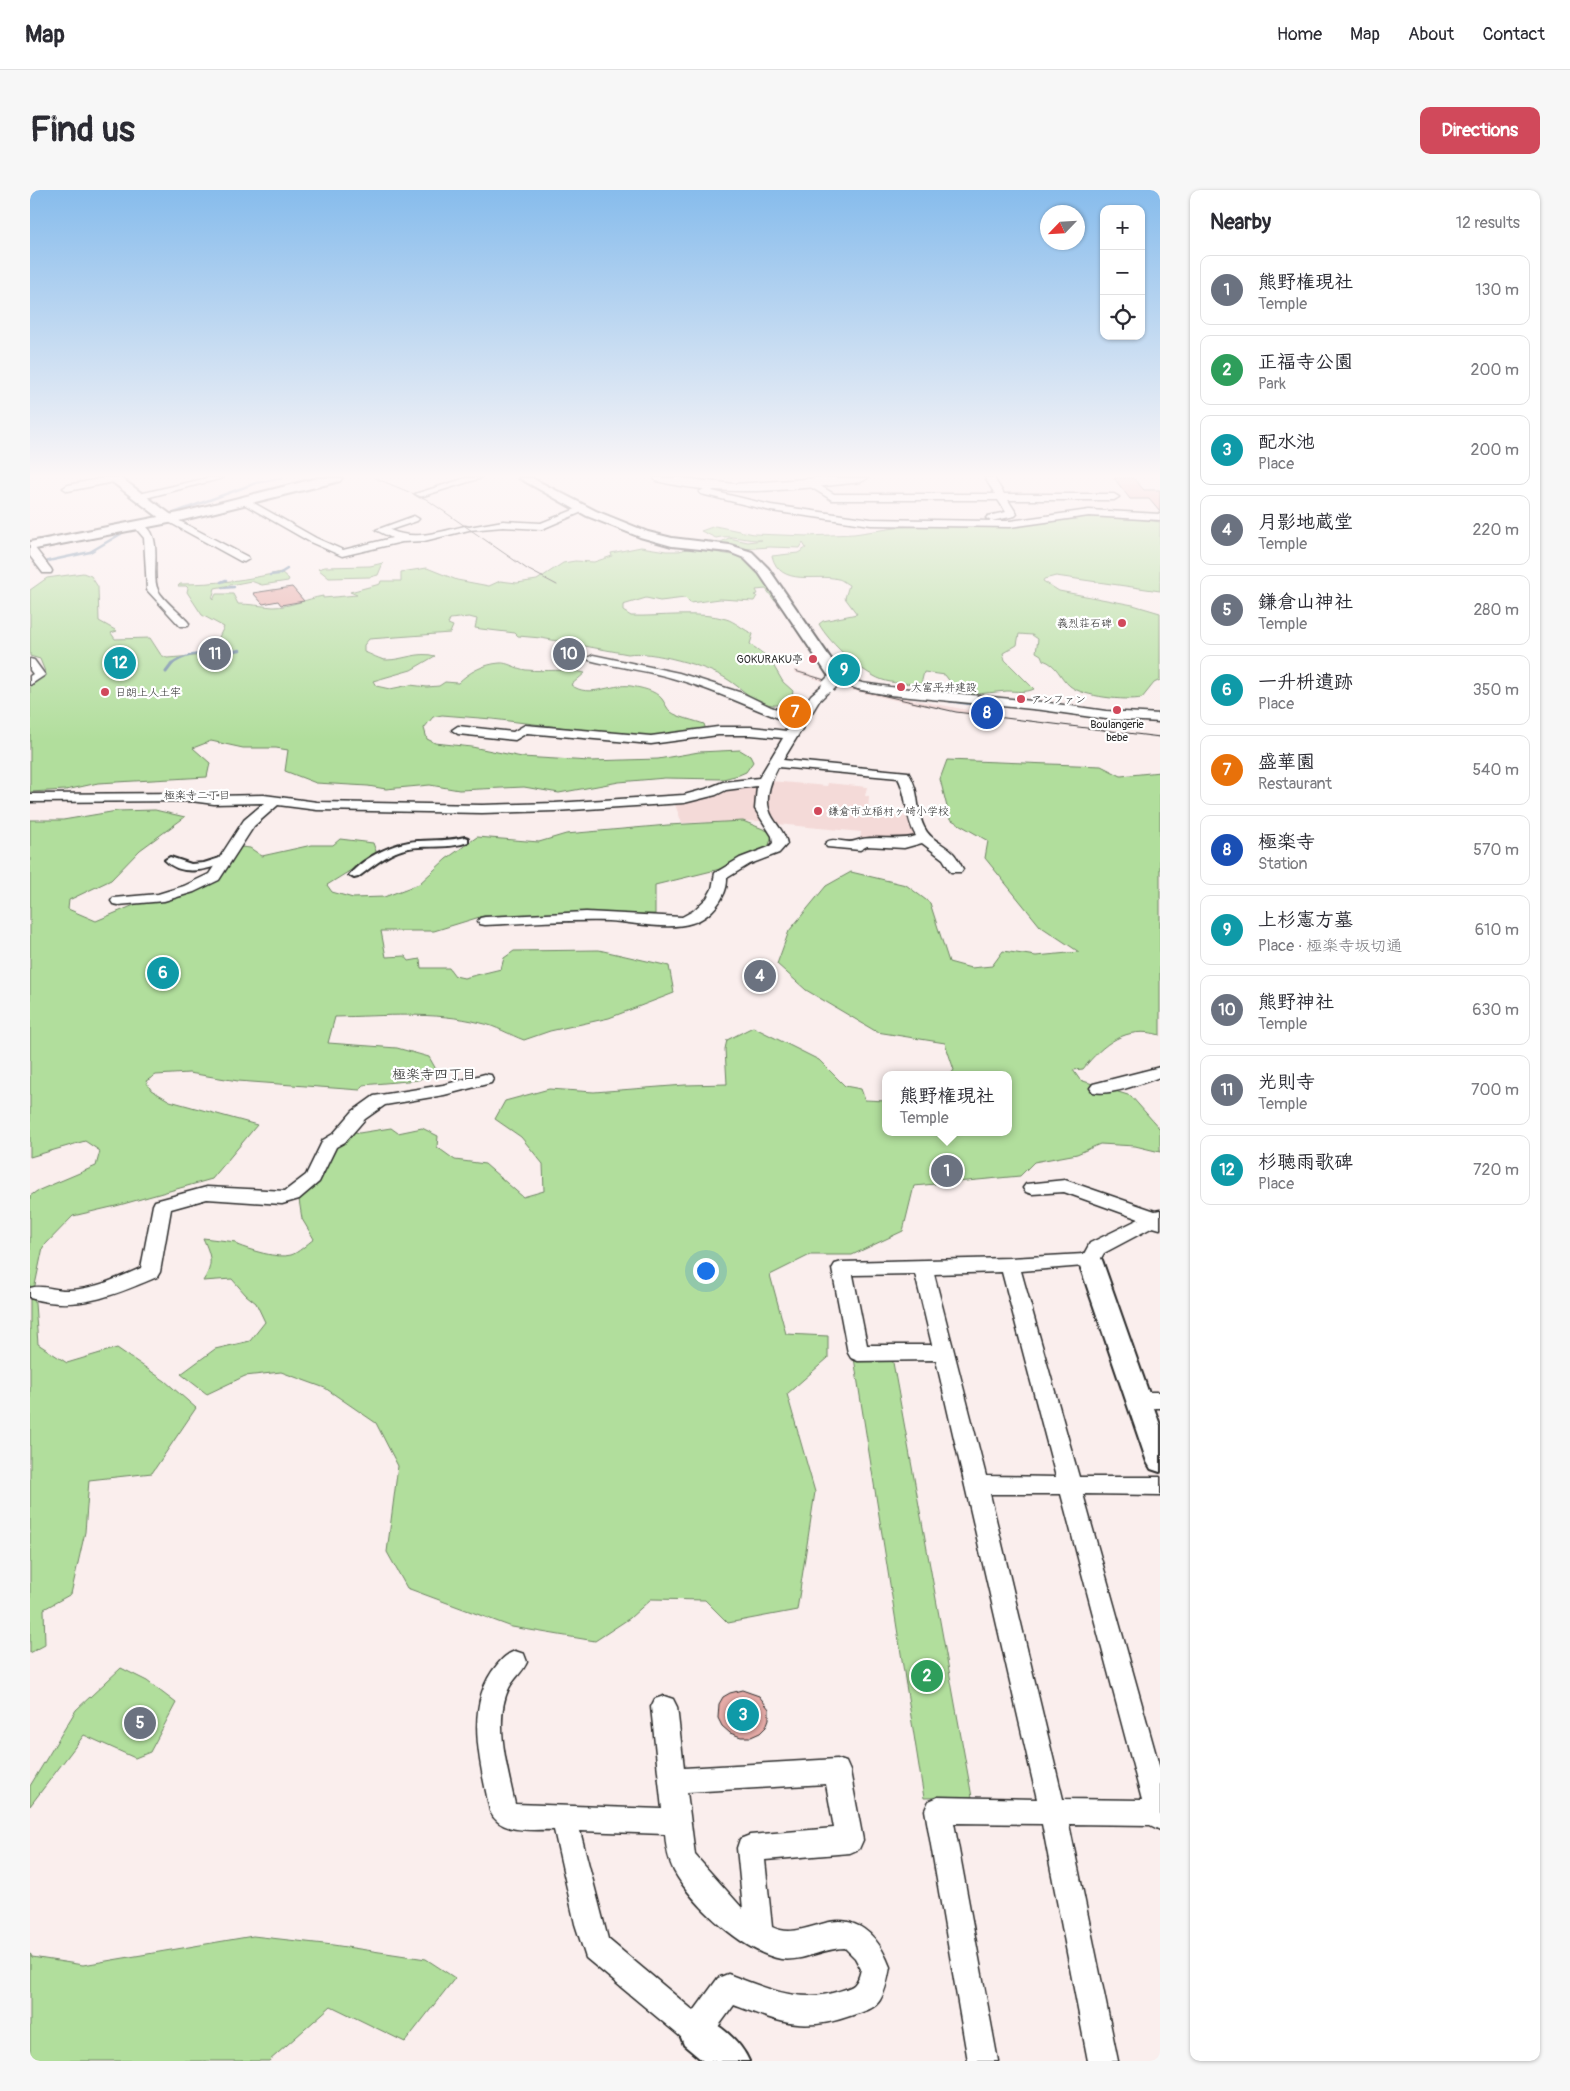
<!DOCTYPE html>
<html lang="en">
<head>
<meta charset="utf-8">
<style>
  body { margin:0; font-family:Pangolin,"Klee One",sans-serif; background:#f7f7f7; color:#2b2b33 }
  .controls { position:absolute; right:15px; top:15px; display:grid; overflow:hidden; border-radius:10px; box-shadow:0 1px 4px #0004 }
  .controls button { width:45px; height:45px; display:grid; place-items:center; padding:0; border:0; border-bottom:1px solid #e1e1e2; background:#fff; color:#2b2b33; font:25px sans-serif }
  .compass { position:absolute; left:1010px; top:15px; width:45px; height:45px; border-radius:50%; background:#fff; box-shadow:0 1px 4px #0004; rotate:245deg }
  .you { position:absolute; left:675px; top:1080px; width:18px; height:18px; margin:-12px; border:4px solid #fff; border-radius:50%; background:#1a73e8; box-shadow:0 0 0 8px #1a73e833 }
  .badge { display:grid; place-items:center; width:32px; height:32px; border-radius:50%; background:#d1495b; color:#fff; font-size:16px; font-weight:700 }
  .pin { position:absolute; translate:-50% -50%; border:2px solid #fff; box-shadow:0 1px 5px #0006 }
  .popup { position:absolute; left:852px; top:881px; width:130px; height:65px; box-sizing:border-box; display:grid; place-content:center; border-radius:10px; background:#fff; filter:drop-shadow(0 1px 4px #0005); font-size:16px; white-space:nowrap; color:#7c7c81 }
  .popup b { font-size:19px; color:#2b2b33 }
  .popup::after { content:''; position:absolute; left:50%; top:100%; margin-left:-10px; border:10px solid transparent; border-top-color:#fff }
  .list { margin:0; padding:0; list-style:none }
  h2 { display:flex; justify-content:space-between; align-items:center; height:65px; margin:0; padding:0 20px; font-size:21px }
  h2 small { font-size:16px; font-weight:400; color:#7c7c81 }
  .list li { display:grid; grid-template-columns:32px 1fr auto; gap:15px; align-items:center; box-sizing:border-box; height:70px; margin:0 10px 10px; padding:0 10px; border:1px solid #e1e1e2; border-radius:10px }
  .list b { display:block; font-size:19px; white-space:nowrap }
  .list p { margin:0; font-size:16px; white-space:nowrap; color:#7c7c81 }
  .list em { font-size:16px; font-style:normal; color:#7c7c81 }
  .icon { flex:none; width:28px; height:28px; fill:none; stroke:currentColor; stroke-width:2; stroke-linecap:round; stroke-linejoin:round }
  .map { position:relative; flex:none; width:1130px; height:1871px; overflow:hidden; border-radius:10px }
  header { display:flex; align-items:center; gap:30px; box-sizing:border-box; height:70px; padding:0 25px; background:#fff; border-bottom:1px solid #e1e1e2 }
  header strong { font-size:24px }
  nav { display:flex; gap:28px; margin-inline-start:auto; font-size:18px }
  .intro { display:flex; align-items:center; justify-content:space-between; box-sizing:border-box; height:120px; padding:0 30px }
  h1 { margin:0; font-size:35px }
  .button { padding:12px 22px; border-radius:10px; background:#d1495b; color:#fff; font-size:18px; font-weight:700 }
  main { display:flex; gap:30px; padding:0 30px }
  aside { flex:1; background:#fff; border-radius:10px; box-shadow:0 1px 4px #0004 }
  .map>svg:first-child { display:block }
  .built { fill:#f4dad8 }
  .green { fill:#b1de9c; stroke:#6e8464 }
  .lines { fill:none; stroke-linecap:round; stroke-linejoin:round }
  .stream-far1 { stroke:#6c89a3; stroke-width:2.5 }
  .stream { stroke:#6c89a3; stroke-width:3 }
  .building { fill:#e6aba7; stroke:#2b2b2b }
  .pedestrian-casing { stroke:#2b2b2b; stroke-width:4 }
  .minor-casing { stroke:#2b2b2b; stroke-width:3 }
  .tertiary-casing { stroke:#2b2b2b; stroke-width:4 }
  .secondary-casing { stroke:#2b2b2b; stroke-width:4 }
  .primary-casing { stroke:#2b2b2b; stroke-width:4 }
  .trunk-casing { stroke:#2b2b2b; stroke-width:3 }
  .pedestrian { fill:#fff; fill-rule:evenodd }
  .minor { fill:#fff; fill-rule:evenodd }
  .tertiary { fill:#fff; fill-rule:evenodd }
  .secondary { fill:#fff; fill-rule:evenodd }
  .primary { fill:#fff; fill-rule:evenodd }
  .trunk { fill:#fff; fill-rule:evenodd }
  .tram { stroke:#2b2b2b; stroke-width:1 }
  .minor-bridge-casing { stroke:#2b2b2b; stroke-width:16; stroke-linecap:butt }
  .minor-bridge { stroke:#fff; stroke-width:13 }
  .poi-dot { fill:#d1495b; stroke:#fff; stroke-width:2 }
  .labels { text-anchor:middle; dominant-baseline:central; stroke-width:4.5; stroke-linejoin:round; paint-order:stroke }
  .far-poi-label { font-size:11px; fill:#2b2b2b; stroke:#fff; text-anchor:start }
  .far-neighbourhood-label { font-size:11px; fill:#2b2b2b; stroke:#fff }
  .neighbourhood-label { font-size:14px; fill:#2b2b2b; stroke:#fff }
</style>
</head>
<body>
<header>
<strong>Map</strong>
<nav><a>Home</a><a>Map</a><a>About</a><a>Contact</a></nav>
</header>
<div class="intro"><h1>Find us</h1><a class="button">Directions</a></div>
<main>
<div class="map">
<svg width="1130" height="1871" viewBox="0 0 1130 1871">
  <rect width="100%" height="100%" fill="#faeeed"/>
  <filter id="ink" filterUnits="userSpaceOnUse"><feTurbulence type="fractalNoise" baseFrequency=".02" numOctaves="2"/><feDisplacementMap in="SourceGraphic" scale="10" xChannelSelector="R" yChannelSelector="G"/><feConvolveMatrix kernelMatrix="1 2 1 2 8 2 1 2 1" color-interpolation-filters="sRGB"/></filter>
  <g filter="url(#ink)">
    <!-- built -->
    <path class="built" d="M767,480L830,500L938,520L941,516L955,518L954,525L984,530L944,525L864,510L821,500L763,482Z
      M740,591L797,596L798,593L837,597L835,606H839L838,623L881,627L889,648L830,650L831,642L747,634L738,619Z
      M728,594L734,631L652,633L644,612L695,598Z"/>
    <!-- green -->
    <path class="green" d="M1053,326H1085L1130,332V401L1026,386L1014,389L1013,391L1029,401L1103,415L1130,423V490L1124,493L1112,508C1095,511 1054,507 1040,496C1029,487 1028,475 1013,470L1011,465L1006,462L1008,449L1002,445L989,444L987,455L973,463L975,470L1004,499C996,503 986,501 977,501C952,503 936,507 911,504L921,493L915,485L894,482L891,494C879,493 867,494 856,491C835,486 799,453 789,434L793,431L827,424L815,408L819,395C815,393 811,389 808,389C787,383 750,398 742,366L768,363L776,358L773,353L770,358L740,357L711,359L676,355L679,351L691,352L699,348L718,352L732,350C718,351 700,344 686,348L671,341L685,336L724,344L778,346L824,344L872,337L918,336Z
      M611,357L636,361H649L660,358L708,366L729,380L746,409L744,410L736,399L726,400L728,404L724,405L727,406L724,411L690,409L660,413L655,408L630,411L616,408L593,415V421L601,426C629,427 670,421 696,429C704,431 714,440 723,444L720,454L739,468L753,492L763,501L761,510C756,512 749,516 743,515C724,514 712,498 697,489C677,476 620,460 598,464L511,448L488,446L485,443L451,439L445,438L447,429L439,427L420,429L418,434L423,436L420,443L339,449L334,455V462C341,464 350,470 357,470C373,470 389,461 405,466L381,480L343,491L346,496L360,499L380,495L397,497L409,496L415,492L428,493C439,482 454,474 470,473C477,472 487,479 496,480C516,482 535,478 555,483L541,495C560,509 580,493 601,496C611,498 625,500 632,509C635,513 637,519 641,522C647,527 666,531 674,534L676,540L634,545L604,546L462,529L412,525L403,527L394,538L397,549L405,553L442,557L492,567L560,571L628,569L669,562L710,560L720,566L723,572L716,582L709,585L693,589L635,588L589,592L529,603L494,597L429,600L400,595L356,599L338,596L286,593L255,581L258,560L246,558H213L181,551L163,558L180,573L177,587L68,593L36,600L0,602V497L16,484L10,469L0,466V400L17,388L53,383L61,386L68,397L69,431L87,441L81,443L85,449L120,448L131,465L137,468L204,463L203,458L189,447L194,437L172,425L157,402L158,398L156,396H148L150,394C185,394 217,390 251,382L259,389L258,391L232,395L221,391L185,398L182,409L183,410L186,404H203L208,414C220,414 231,416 243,417C260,417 276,409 293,406V408L327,405L320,402L350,394L351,391H371V382L397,378L427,390L459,396L470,391L487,393L507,390L533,373L545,371L564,372L582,366L581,363Z
      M353,373L348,385L340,387L299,388L288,379L295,377L340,376Z
      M917,570L1071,576L1091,586L1130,582V845C1096,835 1073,854 1053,879L1043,880L1050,890L1101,906L1130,939V962L1105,956L1070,954L1047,964L1004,972L990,986L884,996L873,1041L822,1065H780L740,1085L756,1144L798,1146V1168L757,1204L785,1302L767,1420L698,1433L675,1410L621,1409L600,1428L565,1451L482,1437L377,1398L357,1362L368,1276L346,1233L295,1198L251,1182L215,1186L177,1204L151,1184L185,1159L220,1151L235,1132L226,1113L216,1105L202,1089L173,1091C184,1074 181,1066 173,1048L206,1052L207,1055C220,1060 247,1069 261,1065C268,1063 277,1054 284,1049L272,1029L268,1003L297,963L319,940L329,943L361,938L368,943L392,938L408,946L407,957L425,970L455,974L493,1007L514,1001L513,974L491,947L465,929L475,911L519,899L564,902L655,895L697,894L695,859L697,850L723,837L789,870L815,896L831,899L835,910L856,911V942H978V885H920L924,880L915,853L847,842L776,800L747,774L759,741L796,696L821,682L876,695L900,713L919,772L941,778L962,776L973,761L1006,766L1049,762L1010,736L955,668L958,651L920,629L910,589Z
      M125,620L155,627L110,660L81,690L39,710L38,719L66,731L128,705L189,689L211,657L220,658L232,666L282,655H303L310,649L343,653L347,664L297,695L302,702L323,708L354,707L389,694L416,669L447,647L509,652L536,644L638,635L713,631L743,643L738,658L694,678L625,695V724L453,726L404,741H351L356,767L375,766L379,771L390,769L391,778H419L425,786L434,788L471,779L474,768L484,761L569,760L639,776L644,803L579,828L520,841L494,850C480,845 466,836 451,833C404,821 354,826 305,827L298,853L367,858L399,867L407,881L388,890L333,895L330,900L208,891L159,883L126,885L116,891L121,900L140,911L227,935L182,989L86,1016L43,1026L13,1057L4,1100L8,1154L37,1173L87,1158L135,1191L166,1218L122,1283L59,1290L55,1342L41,1404L14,1419L15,1455L0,1463V1006L7,1001L66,976L70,961L55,951L0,967V630H33L87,621Z
      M862,1167L942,1607L894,1608L824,1168Z
      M91,1478L117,1491L146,1513L120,1562L105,1568L54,1545L0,1616V1596L46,1520Z
      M223,1746L303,1755L396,1769L425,1788L375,1852L301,1816L239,1871H0V1763L2,1767L53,1775Z"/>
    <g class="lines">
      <!-- stream-far1 -->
      <path class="stream-far1" d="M141,324L226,293L252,288
        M18,371L60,362L94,342
        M240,385L249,384L257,379
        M191,392L196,390
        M192,398L204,397
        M141,475C160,459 188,465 210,460"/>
      <!-- stream -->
      <path class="stream" d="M136,482L142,474
        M920,511L942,514"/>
    </g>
    <!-- building -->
    <path class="building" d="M1084,288H1103L1114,300H1130V322L1119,309H1100Z
      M262,397L274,411L251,415L248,411L233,414L223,403Z
      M712,1500L729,1506L739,1519V1529L736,1537L730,1543L721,1547H711L700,1543L692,1536L688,1528L689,1514L693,1507L700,1503Z"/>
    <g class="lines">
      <!-- pedestrian casing -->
      <g class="pedestrian-casing">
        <path id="pedestrian" d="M435,647L438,648V652C419,659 399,655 379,658C360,661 343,676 328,687L324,688L319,685C335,667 364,652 388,651C405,650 419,651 435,647Z
          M196,666L201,669L200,671C180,679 152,688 135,670L140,667L161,674L174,673Z"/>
      </g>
      <!-- minor casing -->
      <g class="minor-casing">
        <path id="minor" d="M74,288L89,289L84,292L38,301L33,298L38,295Z
          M177,288H193L108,310L103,307L105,305Z
          M436,288H451L390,307L385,304Z
          M955,288H964L974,304H1084L1089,307L1084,310H978L987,324L985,326L961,331H980L1059,320L1130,324V330L1059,326L980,337L841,335L741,321L671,304L669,302L682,294L687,297L682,301L741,315L841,329L961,331L956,328L958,326L976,322L968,310H802L774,293L779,290L782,291L804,304H965Z
          M215,308L286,348L313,360L362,348L346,340L384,326L389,329L387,331L360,340C385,351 409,342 435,336L439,337L473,331L511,333L551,317L554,316L559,319L512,339L473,337L439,340L394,351L372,352L312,366L280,352L212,313V309Z
          M140,326L218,367L219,369L214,372L210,371L137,331L135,329Z
          M108,332C137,341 119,383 128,400C133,410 150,423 158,432L159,434L158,436H150L117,400L114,348L103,335Z
          M0,356L4,357L21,379L22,381L21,383H13L0,366Z
          M563,465L649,483L712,503L741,517L766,526L781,505L794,494H802L804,496L789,511L753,570L878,582C891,603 885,618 894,637C900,650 913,653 923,663C927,667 930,674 933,679L931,682H921L913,669L892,653L874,658L837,656L830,660L797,657L795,654C802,645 815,655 825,651C843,644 866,652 886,646C875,628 878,607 868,588L748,577C742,588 735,606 739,619C742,632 755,640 757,654L749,663L720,674L697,688C698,707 680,728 662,733C638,741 603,732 578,731C537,730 496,733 455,735L450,734L448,731L450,728L455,727L556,722L652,727L663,721L677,708L682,699L685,683L710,668L739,657L743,653L742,646L725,619L727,596L696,600L686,605L654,613L525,621L452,623L287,620L248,615L224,636L189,690L164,702L134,711L88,715L83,714L81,711L83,708L128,704L154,696L179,684L214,630L234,613L184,614L161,611L0,612V604L161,603L184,606L234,605L287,612L452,615L525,613L654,605L676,599L693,592L729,588L753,548L721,545H688L621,554L497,543L485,550L428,544L422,540L428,536L483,542L495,535L621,546L688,537H721L757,541L762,533C722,519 684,499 642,488C615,480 586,477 559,470L557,468Z
          M0,469L4,470L15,485L0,495V486L3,484L0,480Z
          M807,484L832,493L860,497L1012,512L1076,521L1130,524V532L1076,529L1012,520L860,505L830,500L808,492H800L798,490Z
          M1130,877V887C1112,893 1081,906 1063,902L1060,898L1063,894Z
          M455,884L461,885L463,889L461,893L414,905L355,915L335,929L315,952L306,957L289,992L269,1009L252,1014L177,1009L141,1019L130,1082L127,1087C85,1105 46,1122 0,1108V1098C12,1094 26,1101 39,1100C65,1099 88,1088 111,1078L123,1015L125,1011L177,997L255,1001L276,985L293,950L303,944L323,921L344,906L413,895Z
          M1035,990L1125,1021L1130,1020V1039L1123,1037L1074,1063L1067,1075L991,1081L1049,1287H1130V1305L1053,1304L1130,1579V1640L1120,1635L1039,1634L1088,1871H1058L1012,1634L924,1633L968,1871H938L895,1620L899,1611L908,1607L1007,1609L906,1170L828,1171L821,1168L818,1163L802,1079L805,1074L812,1072L980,1068L1054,1064L1060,1053L1109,1029L1034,1002L1002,1004L996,1002L993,998L996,994ZM972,1082L1026,1287L956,1286L904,1084ZM885,1084L902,1155H837L823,1085ZM960,1304H1031L1112,1610L1033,1609Z
          M1109,1202H1130V1218H1109L1102,1216L1098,1210L1102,1204Z
          M485,1461L494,1464L497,1472C493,1482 484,1488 479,1498C463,1530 478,1581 485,1614L632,1619L621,1517L625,1509L634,1506L643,1509L647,1517L654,1578L807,1569L816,1572L820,1581L833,1650L829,1659L820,1663L735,1670L742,1737C770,1751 797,1722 824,1734C843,1741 853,1759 860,1777C858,1788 856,1800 850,1810C845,1819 832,1822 823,1825C773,1843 751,1833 704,1815L677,1852L667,1857L657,1852L556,1768L545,1734L524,1640C501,1639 470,1645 460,1621C451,1575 433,1515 467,1475C473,1468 477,1464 485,1461ZM796,1594L804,1638L720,1645L710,1649L707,1658L713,1719L665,1665L657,1602ZM550,1641L635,1644C636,1657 638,1669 644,1681C662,1714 713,1762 751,1769C773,1772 793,1758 815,1758L825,1768L831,1779C827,1797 823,1797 806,1802C768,1814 733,1797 698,1784L688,1788L664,1821L578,1749Z"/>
      </g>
      <!-- tertiary casing -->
      <g class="tertiary-casing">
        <path id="tertiary" d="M489,288H502L566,321L618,342L642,348L700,355L722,362L738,378L814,488L812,491H802L729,383L714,368L699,362L642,356L610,347L557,326Z
          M1060,1062L1068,1064L1072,1070L1130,1235V1282L1121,1279L1117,1272L1048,1070L1052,1064Z
          M667,1824C688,1833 710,1850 719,1871H673L654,1855L649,1842L654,1829Z"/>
      </g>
      <!-- secondary casing -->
      <g class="secondary-casing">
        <path id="secondary" d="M77,288H91L147,329L145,332H135Z"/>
      </g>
      <!-- primary casing -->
      <g class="primary-casing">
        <path id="primary" d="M288,288H312L310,291L149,331L0,360V352L149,323Z"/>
      </g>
      <!-- trunk casing -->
      <g class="trunk-casing">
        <path id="trunk" d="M624,288H650L705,294L788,288H838L831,292C760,300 696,308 626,291Z"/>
      </g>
      <!-- pedestrian -->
      <use href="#pedestrian" class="pedestrian"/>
      <!-- minor -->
      <use href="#minor" class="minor"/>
      <!-- tertiary -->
      <use href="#tertiary" class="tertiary"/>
      <!-- secondary -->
      <use href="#secondary" class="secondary"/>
      <!-- primary -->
      <use href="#primary" class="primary"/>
      <!-- trunk -->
      <use href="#trunk" class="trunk"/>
      <!-- tram -->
      <path class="tram" d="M345,288L396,309L497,379L527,395
        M765,481L825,499L926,522L1130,547"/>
      <!-- minor-bridge casing -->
      <g class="minor-bridge-casing">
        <path id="minor-bridge" d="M798,496L804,490"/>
      </g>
      <!-- minor-bridge -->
      <use href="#minor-bridge" class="minor-bridge"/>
    </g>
  </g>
  <!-- sky -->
  <linearGradient id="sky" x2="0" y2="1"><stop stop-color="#87bcec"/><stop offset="0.52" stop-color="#fdf7f7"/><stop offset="1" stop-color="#fdf7f7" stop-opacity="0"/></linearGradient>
  <rect width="1130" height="550" fill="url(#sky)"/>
  <!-- markers -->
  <g class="poi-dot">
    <circle cx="1092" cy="433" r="5"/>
    <circle cx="783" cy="469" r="5"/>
    <circle cx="871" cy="497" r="5"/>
    <circle cx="75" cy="502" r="5"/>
    <circle cx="991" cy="509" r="5"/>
    <circle cx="1087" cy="520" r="5"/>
    <circle cx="788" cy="621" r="5"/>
  </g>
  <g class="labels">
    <!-- far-poi labels -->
    <g class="far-poi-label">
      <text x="1082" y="433" text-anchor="end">義烈荘石碑</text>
      <text x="773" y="469" text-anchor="end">GOKURAKU亭</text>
      <text x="881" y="497">大富平井建設</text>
      <text x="85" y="502">日朗上人土牢</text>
      <text x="1001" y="509">アンファン</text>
      <text x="1087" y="534" text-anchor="middle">Boulangerie<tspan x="1087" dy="13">bebe</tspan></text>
      <text x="798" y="621">鎌倉市立稲村ヶ崎小学校</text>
    </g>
    <!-- far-neighbourhood labels -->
    <g class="far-neighbourhood-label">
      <text x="167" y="605">極楽寺二丁目</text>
    </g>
    <!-- neighbourhood labels -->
    <g class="neighbourhood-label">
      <text x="404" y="884">極楽寺四丁目</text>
    </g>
  </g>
</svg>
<div class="controls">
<button>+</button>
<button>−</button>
<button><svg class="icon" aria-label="locate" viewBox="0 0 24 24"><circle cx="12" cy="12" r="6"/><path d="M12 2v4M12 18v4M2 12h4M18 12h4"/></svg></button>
</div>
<svg class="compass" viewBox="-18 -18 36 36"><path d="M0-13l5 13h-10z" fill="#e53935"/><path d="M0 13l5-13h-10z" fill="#7c7c81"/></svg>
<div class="you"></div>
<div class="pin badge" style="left:917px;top:981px;background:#6b7280">1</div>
<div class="popup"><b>熊野権現社</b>Temple</div>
<div class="pin badge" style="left:897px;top:1486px;background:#2e9e5b">2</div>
<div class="pin badge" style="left:713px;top:1525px;background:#0f9aa8">3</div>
<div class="pin badge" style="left:730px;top:786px;background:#6b7280">4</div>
<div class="pin badge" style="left:110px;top:1533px;background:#6b7280">5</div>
<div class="pin badge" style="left:133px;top:783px;background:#0f9aa8">6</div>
<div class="pin badge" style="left:765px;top:522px;background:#e8710a">7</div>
<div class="pin badge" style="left:957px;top:523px;background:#1a4fb4">8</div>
<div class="pin badge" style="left:814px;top:480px;background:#0f9aa8">9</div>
<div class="pin badge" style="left:539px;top:464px;background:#6b7280">10</div>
<div class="pin badge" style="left:185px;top:464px;background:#6b7280">11</div>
<div class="pin badge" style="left:90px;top:473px;background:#0f9aa8">12</div>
</div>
<aside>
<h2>Nearby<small>12 results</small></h2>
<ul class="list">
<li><span class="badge" style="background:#6b7280">1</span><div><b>熊野権現社</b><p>Temple</p></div><em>130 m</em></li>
<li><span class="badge" style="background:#2e9e5b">2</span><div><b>正福寺公園</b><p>Park</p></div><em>200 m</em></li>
<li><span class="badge" style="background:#0f9aa8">3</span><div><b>配水池</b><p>Place</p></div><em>200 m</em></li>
<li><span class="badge" style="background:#6b7280">4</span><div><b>月影地蔵堂</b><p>Temple</p></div><em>220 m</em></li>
<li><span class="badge" style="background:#6b7280">5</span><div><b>鎌倉山神社</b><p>Temple</p></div><em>280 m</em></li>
<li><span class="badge" style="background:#0f9aa8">6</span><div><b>一升枡遺跡</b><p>Place</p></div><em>350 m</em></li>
<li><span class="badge" style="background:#e8710a">7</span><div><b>盛華園</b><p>Restaurant</p></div><em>540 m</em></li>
<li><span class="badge" style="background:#1a4fb4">8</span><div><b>極楽寺</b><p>Station</p></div><em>570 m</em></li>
<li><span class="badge" style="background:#0f9aa8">9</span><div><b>上杉憲方墓</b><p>Place · 極楽寺坂切通</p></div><em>610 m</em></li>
<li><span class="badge" style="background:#6b7280">10</span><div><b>熊野神社</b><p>Temple</p></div><em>630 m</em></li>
<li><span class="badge" style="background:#6b7280">11</span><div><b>光則寺</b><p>Temple</p></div><em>700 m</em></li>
<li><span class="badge" style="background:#0f9aa8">12</span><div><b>杉聴雨歌碑</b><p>Place</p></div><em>720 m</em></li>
</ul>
</aside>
</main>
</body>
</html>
